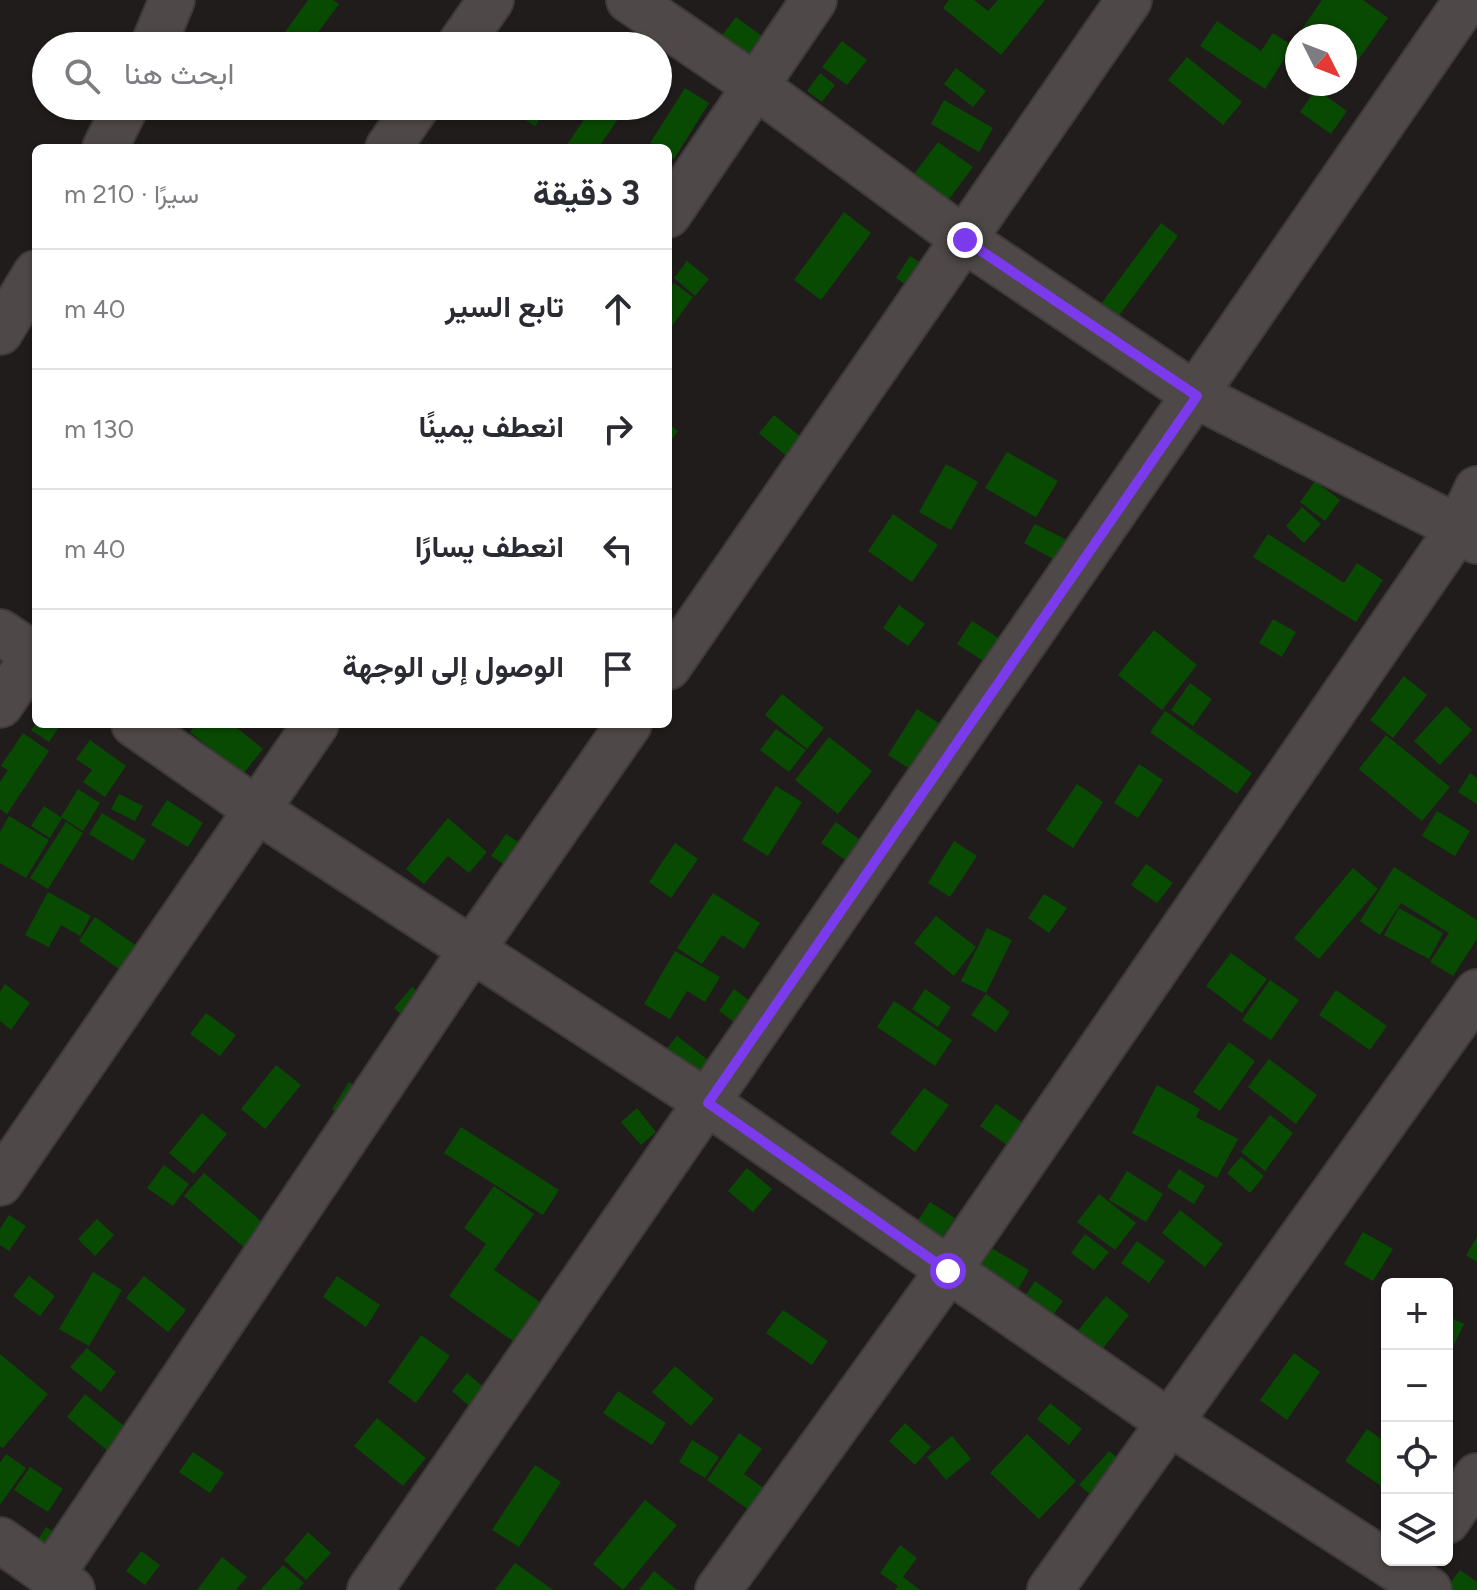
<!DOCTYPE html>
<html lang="ar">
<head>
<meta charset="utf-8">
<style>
  body { margin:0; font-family:Figtree,Vazirmatn,sans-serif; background:#f2f2f3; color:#2b2b33; direction:rtl }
  .controls { position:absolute; right:24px; bottom:24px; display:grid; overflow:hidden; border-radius:12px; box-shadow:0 2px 6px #0004 }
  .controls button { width:72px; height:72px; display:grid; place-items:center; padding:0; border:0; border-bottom:2px solid #e1e1e2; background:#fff; color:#2b2b33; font:40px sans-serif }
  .compass { position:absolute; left:1285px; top:24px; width:72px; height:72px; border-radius:50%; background:#fff; box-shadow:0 2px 6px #0004; rotate:132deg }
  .stop { position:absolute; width:24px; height:24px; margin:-18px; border:6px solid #7c3aed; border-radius:50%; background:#fff }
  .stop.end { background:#7c3aed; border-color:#fff; box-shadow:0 2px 8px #0008 }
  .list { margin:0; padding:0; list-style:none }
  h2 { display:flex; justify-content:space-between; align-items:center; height:104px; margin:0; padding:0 32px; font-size:34px }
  h2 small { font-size:26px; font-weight:400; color:#7c7c81 }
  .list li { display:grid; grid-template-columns:52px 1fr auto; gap:24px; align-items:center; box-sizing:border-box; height:120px; padding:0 32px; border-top:2px solid #e1e1e2 }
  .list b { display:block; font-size:30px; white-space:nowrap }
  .list em { font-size:26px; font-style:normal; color:#7c7c81 }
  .icon { flex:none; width:44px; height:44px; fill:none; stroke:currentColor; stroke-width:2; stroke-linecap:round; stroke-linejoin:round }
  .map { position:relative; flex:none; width:1477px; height:1590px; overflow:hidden; direction:ltr }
  .search { position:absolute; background:#fff; box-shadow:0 2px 6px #0004; left:32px; top:32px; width:640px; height:88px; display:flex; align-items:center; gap:20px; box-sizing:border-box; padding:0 28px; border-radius:44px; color:#7c7c81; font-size:30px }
  .panel { position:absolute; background:#fff; box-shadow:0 2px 6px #0004; left:32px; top:144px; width:640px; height:584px; border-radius:12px; direction:rtl }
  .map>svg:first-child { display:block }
  .building { fill:#094a03 }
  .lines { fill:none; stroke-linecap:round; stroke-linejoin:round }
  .street-casing { stroke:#3f3a3a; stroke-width:48 }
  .street { stroke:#4f4848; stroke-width:44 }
  .route { stroke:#7c3aed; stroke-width:10 }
</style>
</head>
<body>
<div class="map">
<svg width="1477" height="1590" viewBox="0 0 1477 1590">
  <rect width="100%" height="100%" fill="#211c1c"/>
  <!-- building -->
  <path class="building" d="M308,0H333L339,4L308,46H299L283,35Z
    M949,0H974L988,11L998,0H1045L1001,55L943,8Z
    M1322,0H1363L1388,18L1351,70L1345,66V36L1299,33Z
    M736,17L763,37L750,54L747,52L743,55L720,38Z
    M1217,21L1261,51L1273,33L1293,46L1265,89L1200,46Z
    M842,41L867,60L847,85L822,67Z
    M1187,57L1242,102L1223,125L1168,80Z
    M956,68L986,91L973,107L944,84Z
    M820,73L835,85L822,102L807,91Z
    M685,88L709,103L674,159L668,155V148L650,143Z
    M1316,89L1347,111L1331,134L1300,112Z
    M944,100L993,128L979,152L931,124Z
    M271,106H297L287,119Z
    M515,106H548L535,126L512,111Z
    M593,106H627L598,148H565Z
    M938,142L973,167L949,199L914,174Z
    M844,212L871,233L821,300L794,280Z
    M1161,223L1178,236L1118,317L1101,304Z
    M910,256L933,270L918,293L896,278Z
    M687,261L709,279L695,296L674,278Z
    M674,283L693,297L672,326L668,323V290Z
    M774,415L813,447L797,465L759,433Z
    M668,424L678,431L668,444Z
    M1007,452L1058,481L1036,517L985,488Z
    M946,464L978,482L951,530L919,512Z
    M1315,481L1340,500L1325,521L1300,502Z
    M1302,507L1321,524L1304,543L1286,526Z
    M893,514L938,545L912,582L868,551Z
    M1035,524L1067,540L1055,560L1024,543Z
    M1268,534L1344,583L1357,563L1383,580L1356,622L1253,557Z
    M899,605L925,624L908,646L883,628Z
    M1273,619L1296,632L1282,657L1259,643Z
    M972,621L1003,641L988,664L957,644Z
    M1154,630L1197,665L1162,710L1118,675Z
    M1404,676L1427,695L1393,738L1370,720Z
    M1190,683L1212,699L1193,726L1171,710Z
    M782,694L824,728L807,749L765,715Z
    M1446,706L1472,730L1440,765L1414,741Z
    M917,709L948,729L918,774L888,755Z
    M1165,711L1252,773L1237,794L1150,732Z
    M36,724H61L49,742L31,730Z
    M196,724H209L204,731L210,724H232L263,749L243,774L190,732Z
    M776,729L806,750L789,772L760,750Z
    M23,733L49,751L7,814L0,809V782L8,770L1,766Z
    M1386,735L1450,787L1422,821L1359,769Z
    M829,737L872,771L838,814L795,780Z
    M90,740L126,766L105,797L83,782L92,770L76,759Z
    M1139,764L1163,780L1138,818L1114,803Z
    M1470,773L1477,778V804L1458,792Z
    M1077,784L1103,802L1073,848L1046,830Z
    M776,786L802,802L768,856L742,840Z
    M78,789L100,803L83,831L61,817Z
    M119,794L143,806L135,821L111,809Z
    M167,800L203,823L188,847L151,825Z
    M44,806L62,818L50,838L31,826Z
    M1437,811L1470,831L1455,856L1422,836Z
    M102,813L146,840L133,861L89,834Z
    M9,816L49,840L26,878L0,863V832Z
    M448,818L487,852L469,873L448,856L424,884L406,869Z
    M66,822L83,833L48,889L30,878Z
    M836,822L868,846L854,866L821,843Z
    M506,834L533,851L519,874L491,856Z
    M954,841L977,856L950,897L928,883Z
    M675,843L698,859L671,898L649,882Z
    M1146,864L1173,883L1157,903L1131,885Z
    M1394,867L1477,920V939L1453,976L1430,962L1449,933L1401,903L1380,935L1360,921Z
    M1353,868L1378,889L1319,959L1294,938Z
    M48,892L91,916L80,936L61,925L49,947L25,935Z
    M713,893L760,923L744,949L722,935L702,964L677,948Z
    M1044,894L1067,908L1049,933L1028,918Z
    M1399,908L1443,933L1429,959L1384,935Z
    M936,916L976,947L954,976L914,943Z
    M95,917L138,947L122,971L79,941Z
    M987,928L1012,940L986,993L961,981Z
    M675,951L720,977L705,1002L687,991L670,1019L644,1004Z
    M1231,953L1267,979L1242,1013L1206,986Z
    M1270,980L1299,1000L1271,1040L1242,1020Z
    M5,984L30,1003L11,1030L0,1021V992Z
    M412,987L435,1006L417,1028L394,1008Z
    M734,989L775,1020L760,1041L719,1011Z
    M925,989L951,1007L938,1027L912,1009Z
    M1336,990L1387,1026L1370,1050L1319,1015Z
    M986,994L1010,1012L996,1032L971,1015Z
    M894,1001L952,1040L935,1066L877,1027Z
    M206,1013L236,1035L220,1056L190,1034Z
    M677,1036L717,1067L700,1088L660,1057Z
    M1229,1042L1255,1061L1220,1111L1193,1092Z
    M1269,1059L1317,1095L1296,1124L1248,1087Z
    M276,1065L301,1085L265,1129L241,1109Z
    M349,1082L376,1100L359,1126L332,1109Z
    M1157,1085L1200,1109L1196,1117L1238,1139L1217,1178L1132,1133Z
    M924,1088L949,1105L915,1152L890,1133Z
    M996,1104L1023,1123L1007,1145L980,1126Z
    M637,1108L656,1132L641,1145L621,1122Z
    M202,1113L227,1134L194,1174L169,1153Z
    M1270,1115L1293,1133L1265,1171L1241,1152Z
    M461,1127L559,1190L543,1215L444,1153Z
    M1241,1157L1264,1176L1250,1193L1227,1173Z
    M164,1165L189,1184L173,1206L147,1188Z
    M747,1168L772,1189L753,1212L728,1191Z
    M1179,1169L1205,1186L1194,1204L1167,1187Z
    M1127,1171L1163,1194L1146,1222L1109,1200Z
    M204,1173L287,1243L267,1267L184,1196Z
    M494,1186L534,1214L494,1270L540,1302L513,1341L449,1296L486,1244L464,1228Z
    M1099,1194L1136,1223L1115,1250L1077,1222Z
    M930,1202L955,1218L938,1243L914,1226Z
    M1180,1210L1223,1244L1205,1267L1162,1233Z
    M9,1215L26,1226L9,1251L0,1245V1229Z
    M97,1219L114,1235L95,1256L78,1239Z
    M1363,1232L1393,1249L1373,1281L1344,1264Z
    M1085,1234L1109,1252L1094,1270L1071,1253Z
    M1477,1237V1262L1466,1255Z
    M1137,1241L1165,1261L1149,1283L1121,1263Z
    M986,1245L1029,1270L1015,1295L972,1270Z
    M93,1272L122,1290L89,1346L59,1329Z
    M29,1276L55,1296L40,1316L13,1296Z
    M144,1276L186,1310L168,1332L126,1298Z
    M337,1276L380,1305L366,1327L323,1297Z
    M1035,1281L1063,1301L1049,1321L1021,1302Z
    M1106,1296L1129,1315L1100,1352L1076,1333Z
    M783,1310L828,1341L812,1365L766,1333Z
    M1447,1316L1464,1324L1447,1359Z
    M421,1335L450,1356L416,1403L388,1382Z
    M87,1348L116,1372L101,1392L70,1367Z
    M1294,1353L1320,1372L1287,1420L1260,1400Z
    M0,1354L48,1394L3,1448L0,1446Z
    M675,1366L714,1399L691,1426L652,1392Z
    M467,1373L502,1403L486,1421L452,1391Z
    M618,1391L666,1423L652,1445L603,1413Z
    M85,1394L141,1440L122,1463L67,1417Z
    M1050,1403L1082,1429L1069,1445L1037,1419Z
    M377,1418L426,1458L403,1486L354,1446Z
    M905,1423L931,1447L915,1465L889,1441Z
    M1367,1429L1387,1443V1490L1345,1461Z
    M739,1433L762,1449L744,1474L770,1493L756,1515L707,1480Z
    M1027,1434L1076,1481L1039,1519L990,1473Z
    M952,1436L971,1459L946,1480L927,1457Z
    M692,1440L719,1457L705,1478L679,1462Z
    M1109,1451L1137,1475L1108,1509L1079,1485Z
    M193,1452L224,1473L210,1493L179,1472Z
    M6,1454L26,1468L0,1505V1463Z
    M535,1465L561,1482L519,1547L492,1530Z
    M30,1467L63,1489L48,1512L14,1490Z
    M645,1500L677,1525L623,1590L593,1564Z
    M46,1527L69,1542L57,1557L36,1543Z
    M308,1532L331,1553L306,1580L284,1560Z
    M900,1545L917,1558L903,1577L920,1590H895L898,1586L880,1573Z
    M141,1551L160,1565L145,1585L126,1571Z
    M222,1557L247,1577L236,1590H197Z
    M515,1563L553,1590H495Z
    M283,1565L304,1583L298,1590H260Z
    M1460,1570L1477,1582V1590H1445Z
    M654,1571L677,1590H639Z"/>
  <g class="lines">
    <!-- street casing -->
    <g class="street-casing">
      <path id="street" d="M629,0L757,87L965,240L1197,396L1459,528L1477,541
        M153,46L172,0
        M459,46L491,0
        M105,148L126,106
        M388,148L417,106
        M668,215L814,0
        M0,332L36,273
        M0,632L36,656
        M668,667L1129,0
        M0,705L36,653
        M134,724L257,810L708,1103L1170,1423L1429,1590
        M0,1183L316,724
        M1447,1521L1477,1476
        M0,1540L72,1590
        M50,1577L473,948L629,724
        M370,1590L1467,0
        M718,1590L948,1271L1459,528L1477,489
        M1050,1590L1477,992"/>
    </g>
    <!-- street -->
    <use href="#street" class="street"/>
  </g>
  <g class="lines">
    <!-- route -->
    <path class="route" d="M948,1271L708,1103L1197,396L965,240"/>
  </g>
</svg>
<div class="controls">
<button>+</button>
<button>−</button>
<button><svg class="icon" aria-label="locate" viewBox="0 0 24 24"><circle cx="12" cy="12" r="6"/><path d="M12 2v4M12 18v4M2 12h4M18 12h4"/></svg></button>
<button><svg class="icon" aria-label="layers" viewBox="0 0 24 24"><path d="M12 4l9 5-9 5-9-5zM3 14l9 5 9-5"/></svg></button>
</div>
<svg class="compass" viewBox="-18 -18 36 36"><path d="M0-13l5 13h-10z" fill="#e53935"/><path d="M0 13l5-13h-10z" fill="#7c7c81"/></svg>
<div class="stop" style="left:948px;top:1271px"></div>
<div class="stop end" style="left:965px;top:240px"></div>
<div class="search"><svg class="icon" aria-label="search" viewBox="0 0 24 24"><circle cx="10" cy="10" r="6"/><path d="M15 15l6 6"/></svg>ابحث هنا</div>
<section class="panel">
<h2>3 دقيقة<small>سيرًا · 210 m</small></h2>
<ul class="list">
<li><svg class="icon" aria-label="ahead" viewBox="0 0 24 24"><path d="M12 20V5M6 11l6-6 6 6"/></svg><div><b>تابع السير</b></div><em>40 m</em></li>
<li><svg class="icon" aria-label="right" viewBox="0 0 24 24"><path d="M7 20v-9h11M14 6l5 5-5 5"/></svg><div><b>انعطف يمينًا</b></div><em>130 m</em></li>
<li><svg class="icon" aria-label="left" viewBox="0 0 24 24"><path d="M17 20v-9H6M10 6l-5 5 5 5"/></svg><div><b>انعطف يسارًا</b></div><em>40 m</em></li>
<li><svg class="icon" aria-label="arrive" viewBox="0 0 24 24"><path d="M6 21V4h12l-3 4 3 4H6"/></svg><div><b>الوصول إلى الوجهة</b></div></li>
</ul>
</section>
</div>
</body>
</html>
